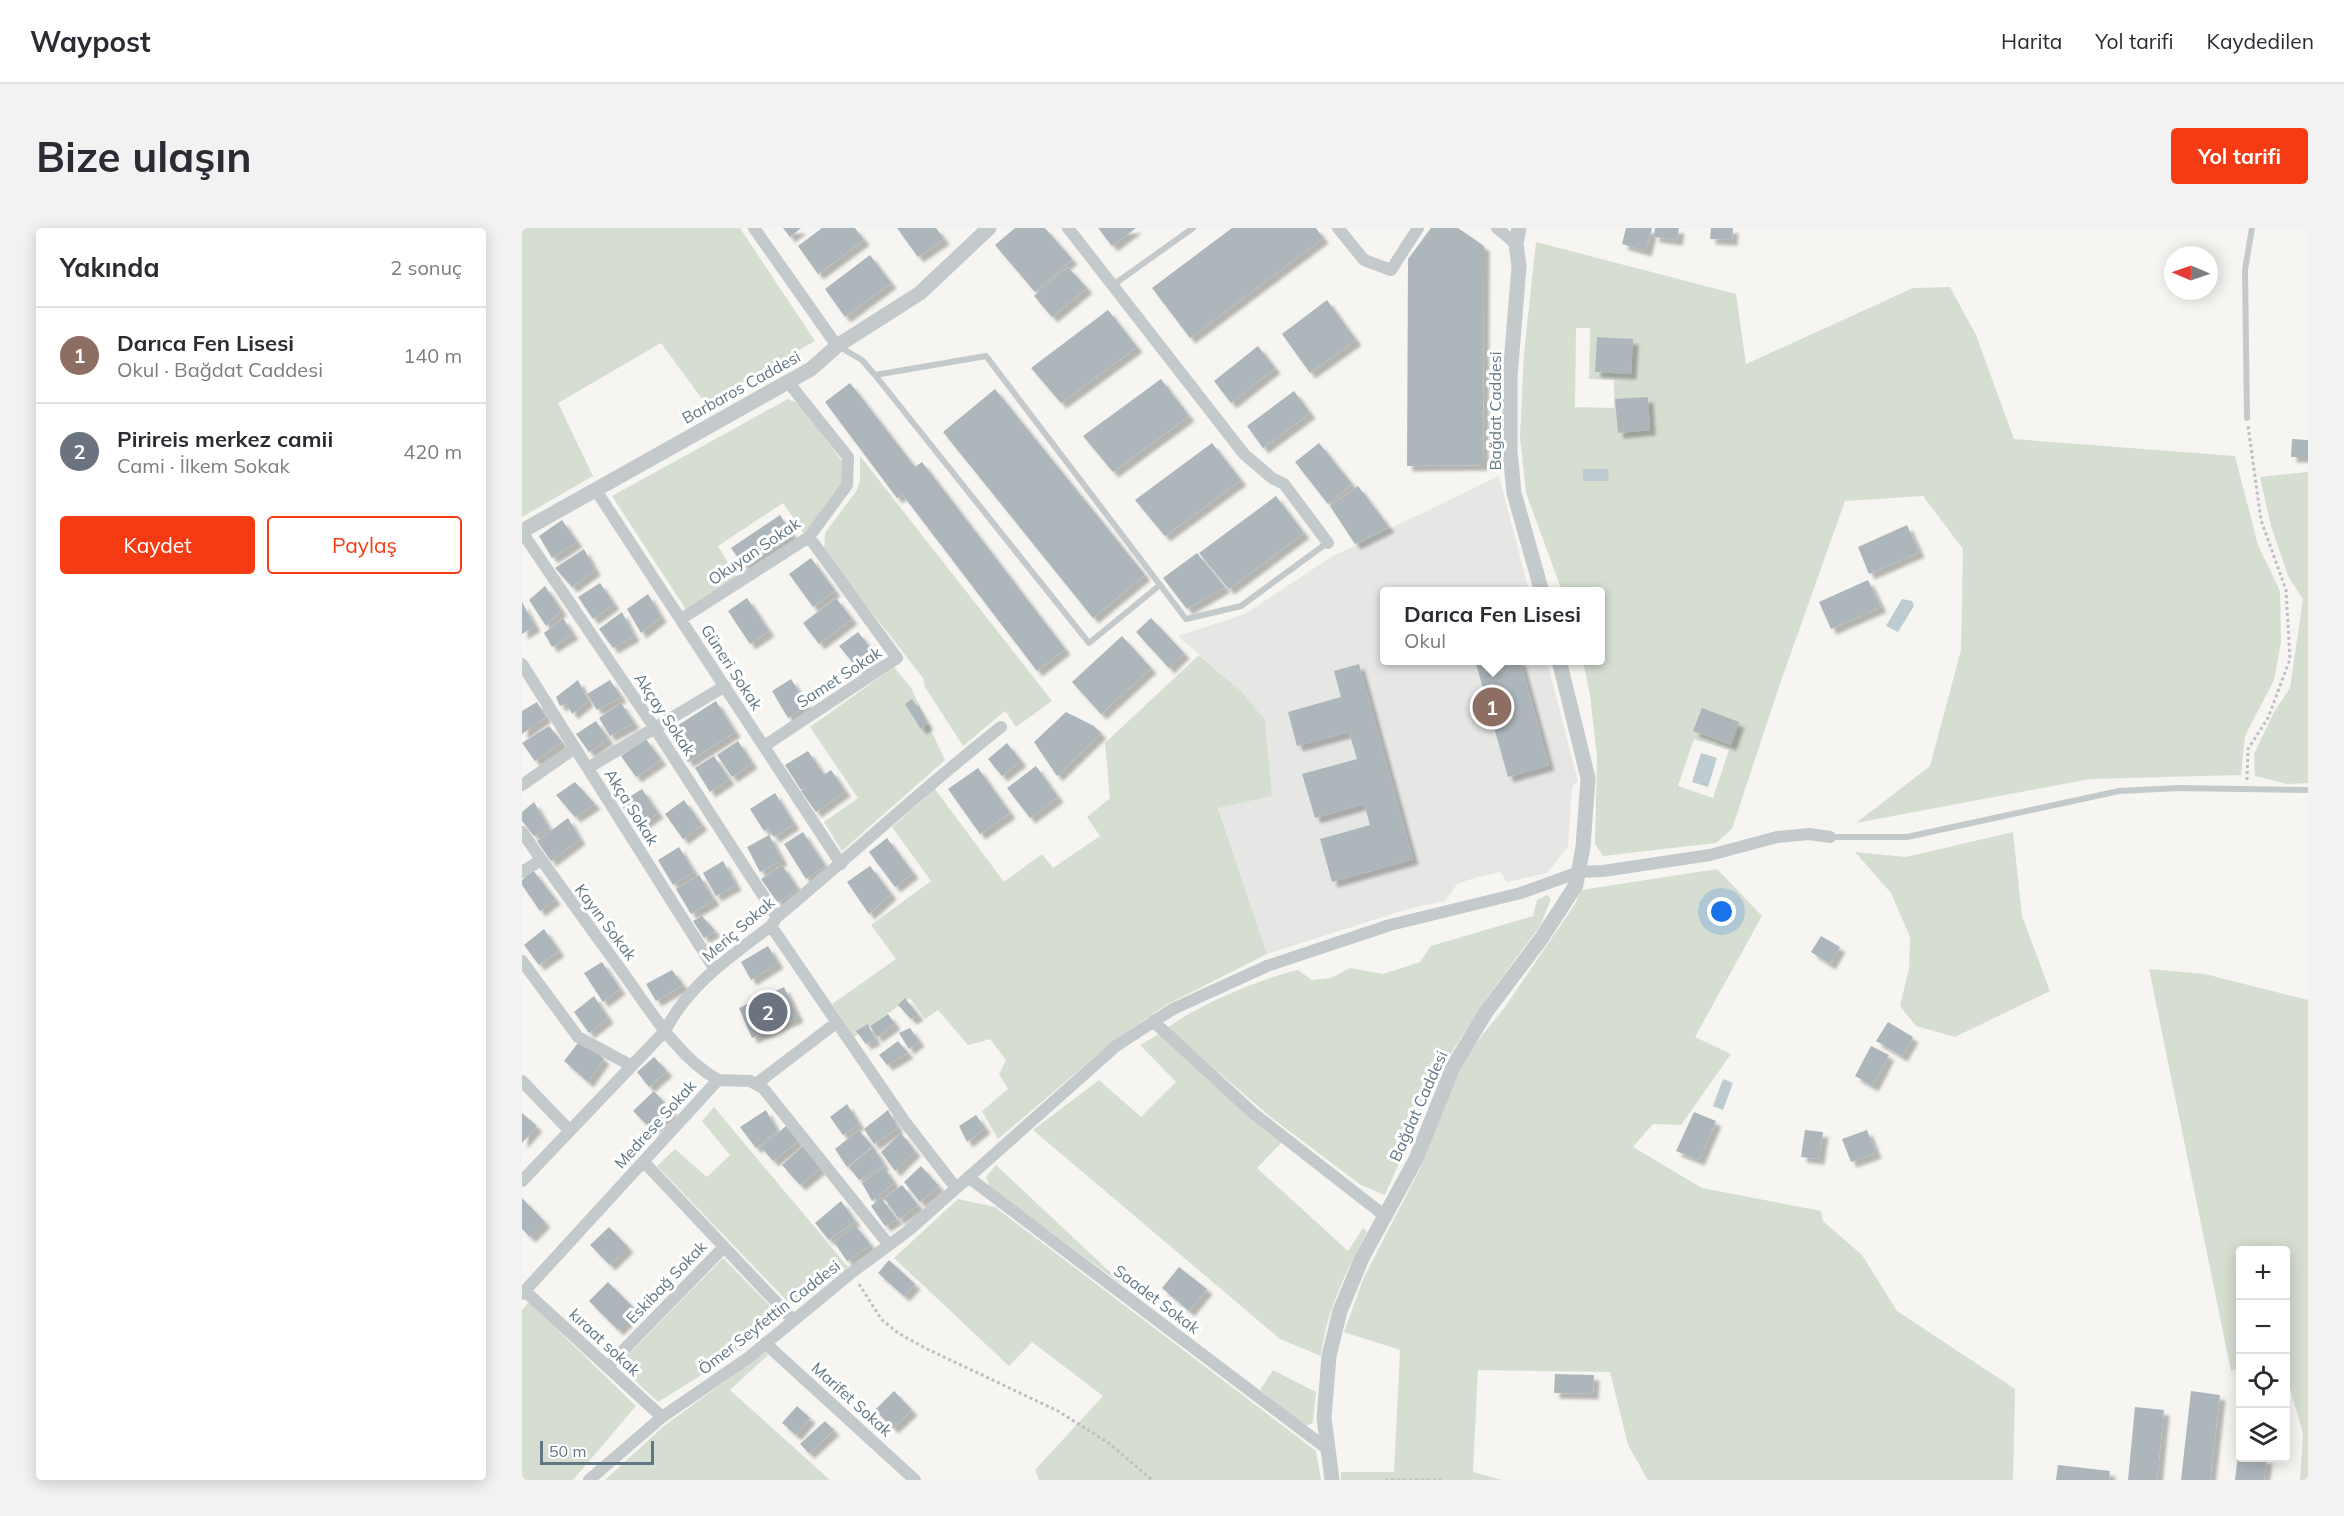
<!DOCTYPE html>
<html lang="tr">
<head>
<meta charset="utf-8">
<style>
  body { margin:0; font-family:Mulish,sans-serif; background:#f2f2f3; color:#2b2b33 }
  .controls { position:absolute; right:18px; bottom:18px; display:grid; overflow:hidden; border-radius:6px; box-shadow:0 3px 15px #0003 }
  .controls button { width:54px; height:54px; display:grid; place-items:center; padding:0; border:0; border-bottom:2px solid #e1e1e2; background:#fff; color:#2b2b33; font:30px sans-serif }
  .compass { position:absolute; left:1642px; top:18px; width:54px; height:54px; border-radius:50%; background:#fff; box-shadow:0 3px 15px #0003; rotate:272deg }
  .scale { position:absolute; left:18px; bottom:15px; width:114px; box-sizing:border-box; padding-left:6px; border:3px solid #617785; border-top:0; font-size:16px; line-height:21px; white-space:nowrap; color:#617785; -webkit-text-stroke:4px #fff; paint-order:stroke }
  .you { position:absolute; left:1200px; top:684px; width:21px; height:21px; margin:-15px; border:4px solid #fff; border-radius:50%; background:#1a73e8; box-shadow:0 0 0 9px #1a73e833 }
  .badge { display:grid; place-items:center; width:39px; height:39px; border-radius:50%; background:#f43b13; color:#fff; font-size:20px; font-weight:700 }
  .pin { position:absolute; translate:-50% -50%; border:3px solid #fff; box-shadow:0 2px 6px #0006 }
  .popup { position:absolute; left:858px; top:359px; width:225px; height:78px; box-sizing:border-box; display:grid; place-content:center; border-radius:6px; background:#fff; filter:drop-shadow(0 2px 4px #0005); font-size:20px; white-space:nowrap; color:#7c7c81 }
  .popup b { font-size:22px; color:#2b2b33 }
  .popup::after { content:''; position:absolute; left:50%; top:100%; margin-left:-12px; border:12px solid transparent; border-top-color:#fff }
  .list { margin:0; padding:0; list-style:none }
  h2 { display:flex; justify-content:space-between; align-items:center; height:78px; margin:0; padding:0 24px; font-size:26px }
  h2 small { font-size:20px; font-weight:400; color:#7c7c81 }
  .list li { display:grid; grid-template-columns:39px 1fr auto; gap:18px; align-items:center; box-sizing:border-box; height:96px; padding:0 24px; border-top:2px solid #e1e1e2 }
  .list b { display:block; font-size:22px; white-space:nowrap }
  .list p { margin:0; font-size:20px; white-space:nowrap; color:#7c7c81 }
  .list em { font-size:20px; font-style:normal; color:#7c7c81 }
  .actions { display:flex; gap:12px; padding:18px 24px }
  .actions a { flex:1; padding:14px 0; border:2px solid #f43b13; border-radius:6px; text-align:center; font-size:21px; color:#f43b13 }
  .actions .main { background:#f43b13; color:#fff }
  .icon { flex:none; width:33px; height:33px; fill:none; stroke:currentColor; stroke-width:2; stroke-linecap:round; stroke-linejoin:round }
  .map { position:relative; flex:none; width:1786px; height:1252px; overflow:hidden; border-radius:6px }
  header { display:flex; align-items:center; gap:36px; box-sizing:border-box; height:84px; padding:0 30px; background:#fff; border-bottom:2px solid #e1e1e2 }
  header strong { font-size:28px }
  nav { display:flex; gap:33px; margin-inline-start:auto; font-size:21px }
  .intro { display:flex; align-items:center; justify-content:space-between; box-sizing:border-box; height:144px; padding:0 36px }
  h1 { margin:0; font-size:42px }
  .button { padding:15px 27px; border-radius:6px; background:#f43b13; color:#fff; font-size:21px; font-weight:700 }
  main { display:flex; gap:36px; padding:0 36px }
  aside { flex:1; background:#fff; border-radius:6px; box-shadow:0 3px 15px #0003 }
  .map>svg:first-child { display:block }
  .built { fill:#e6e7e5 }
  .green { fill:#d6ded2; fill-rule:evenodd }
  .water { fill:#becbd0 }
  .building { fill:#adb6bb; filter:url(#shadow) }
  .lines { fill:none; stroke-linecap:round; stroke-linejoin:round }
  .path { stroke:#bdc0c2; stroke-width:3; stroke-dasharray:3 3; stroke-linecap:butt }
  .service { stroke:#c4c9cb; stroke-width:6 }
  .minor { stroke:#c4c9cb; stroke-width:12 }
  .tertiary { stroke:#c4c9cb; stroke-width:15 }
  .labels { text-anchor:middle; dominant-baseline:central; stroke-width:6; stroke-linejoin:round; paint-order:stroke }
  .street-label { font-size:16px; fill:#617785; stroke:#fff }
</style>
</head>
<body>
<header>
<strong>Waypost</strong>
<nav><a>Harita</a><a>Yol tarifi</a><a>Kaydedilen</a></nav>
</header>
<div class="intro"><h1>Bize ulaşın</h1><a class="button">Yol tarifi</a></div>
<main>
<aside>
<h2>Yakında<small>2 sonuç</small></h2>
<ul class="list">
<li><span class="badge" style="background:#8d6e63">1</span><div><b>Darıca Fen Lisesi</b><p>Okul · Bağdat Caddesi</p></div><em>140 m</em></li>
<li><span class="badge" style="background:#6b7280">2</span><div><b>Pirireis merkez camii</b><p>Cami · İlkem Sokak</p></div><em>420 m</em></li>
</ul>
<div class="actions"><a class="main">Kaydet</a><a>Paylaş</a></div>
</aside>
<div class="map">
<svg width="1786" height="1252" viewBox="0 0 1786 1252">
  <defs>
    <filter id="shadow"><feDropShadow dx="5.5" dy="5.5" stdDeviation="1.5" flood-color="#0004"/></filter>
  </defs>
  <rect width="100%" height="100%" fill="#f6f5f1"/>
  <!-- built -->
  <path class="built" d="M977,248L1007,363L862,364V432L1025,433L1056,553L1050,559L1046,619L1025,645L985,654L978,644L952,650L935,656L923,673L886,681L745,726L696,579L719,463L656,408L723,386L809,329Z"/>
  <!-- green -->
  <path class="green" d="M0,0H218L293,113L183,175L139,115L36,175L71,248L0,289Z
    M1014,14L1214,66L1224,136L1391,60L1428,59L1454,107L1492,211L1713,228L1736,317L1758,363L1759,414L1752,452L1723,508L1719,547L1568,551L1334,595L1408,538L1439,422L1441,321L1401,268L1323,273L1259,453L1210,601L1194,615L1081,628L1073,616L1075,529L1068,467L1061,433L1078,432V364L1040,363L1004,265L998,209L1002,125ZM1054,100H1068L1067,151L1092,152V180L1053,179ZM1172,511L1207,522L1191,570L1156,558Z
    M266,171L278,176L320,233L321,252L282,306L261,275L196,318L215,350L165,383L90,268Z
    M338,228L530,473L494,499L483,483L441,518L403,459L401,450L302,323L303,305L335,262L338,253Z
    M1786,244V555L1765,556L1733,548L1732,526L1752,484L1768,460L1781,371L1766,348L1749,298L1738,249Z
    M677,427L719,463L743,492L750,568L696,580L745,726L644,777L590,814L476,911L460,883L486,861L477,846L484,832L468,811L446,817L416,782L403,791L388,770L332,809L310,776L374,731L349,697L409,653L370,599L413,561L482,654L520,626L531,640L578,608L565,589L588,570L583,515Z
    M372,439L389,460L423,532L320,623L302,594L336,570L288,499Z
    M1491,604L1500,688L1528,763L1433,809L1394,798L1378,778L1387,741L1388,709L1369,665L1333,624L1384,629Z
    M1195,641L1240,688L1173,809L1209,826L1159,897L1131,896L1111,919L1180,960L1299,983L1301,993L1340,1027L1375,1083L1493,1161L1491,1252H1126L1106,1217L1088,1144L956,1142L951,1244L980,1252H819V1244H872L878,1122L822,1104L842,1049L899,939L927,863L946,825L983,779L1053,676L1059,662Z
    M1025,667L1029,671L1018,698L964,771L917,844L863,967L839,957L751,891L645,800C676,777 737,751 776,742L790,752L809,750L828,740L861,746L898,734L909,718L1011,688L1015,672Z
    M1627,741L1683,746L1786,772V1252H1778L1781,1206L1764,1146V1131L1767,1129L1764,1130V1022H1718V1140L1709,1143Z
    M637,806L761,913L735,940L826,1023L841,1000L845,1004C824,1044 804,1083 799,1128L758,1111L511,902L577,852L619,889L654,854L618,817Z
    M192,879L326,1039L275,1078L267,1075L135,938L153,921L185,949L208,927L180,893Z
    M474,937L606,1061L468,959L464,949Z
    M436,971L473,979L794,1223L799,1252H517L513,1242L581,1168L510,1114L487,1138L372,1030Z
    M201,1030L258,1088C222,1123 179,1147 136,1174L96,1137Z
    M7,1074L114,1178L51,1252H0V1082Z
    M243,1124L246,1127L208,1162L308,1252H83L142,1198Z
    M751,1142L794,1164L791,1195L783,1198L738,1162Z"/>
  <!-- water -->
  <path class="water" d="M1061,241H1086L1087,253H1061Z
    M1380,371L1390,373L1392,378L1376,404L1364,398Z
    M1179,525L1195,530L1186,559L1170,554Z
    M1201,851L1211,855L1201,882L1191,878Z"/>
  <!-- building -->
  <path class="building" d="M261,0H279L268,9Z
    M300,0H333L342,12L296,46L276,18Z
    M375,0H414L422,11L396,29Z
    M493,0H523L550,31L513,64L473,17Z
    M576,0H614L590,18Z
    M710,0H794L801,10L668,110L630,60Z
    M909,0H936L962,18L961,237L885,238L886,31Z
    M1104,0H1130L1124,23L1100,16Z
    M1133,0H1157L1155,12L1132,9Z
    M1189,0H1211L1210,12L1188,11Z
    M348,27L369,55L323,89L303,61Z
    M546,39L565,60L530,89L512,68Z
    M805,72L834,112L788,145L760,106Z
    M586,82L615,119L539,175L509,140Z
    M1075,109L1111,111L1109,146L1073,144Z
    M736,118L753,140L709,175L692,153Z
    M639,151L667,188L591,244L561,208Z
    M328,155L393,239L400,234L543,421L515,443L380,266L375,270L303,174Z
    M473,161L623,347L571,390L421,204Z
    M772,163L788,185L741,220L725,198Z
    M1126,169L1128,202L1096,205L1093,171Z
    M1770,211L1786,212V229H1769Z
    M690,215L719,252L643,308L613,272Z
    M797,215L830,256L806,276L773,234Z
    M836,258L867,299L833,316L808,278Z
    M754,268L782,305L707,361L677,325Z
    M258,287L270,306L222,339L209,320Z
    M40,292L55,314L30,330L17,308Z
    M1385,297L1397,324L1347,346L1336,319Z
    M62,321L73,342L50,359L33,340Z
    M675,325L703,359L665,381L641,350Z
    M289,330L313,363L291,379L267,346Z
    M1346,352L1359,379L1309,401L1297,374Z
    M78,355L92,376L71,391L56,369Z
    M23,358L39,382L24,398L7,372Z
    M126,366L139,389L119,405L105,381Z
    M225,370L247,403L228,416L206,383Z
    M314,370L330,391L297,416L281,395Z
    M0,374L13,398L0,406Z
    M100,384L112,408L91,420L77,401Z
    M41,390L51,406L30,419L22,405Z
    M629,390L662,425L647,440L614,404Z
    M336,404L354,427L336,441L317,418Z
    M600,408L629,440L579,486L550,454Z
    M953,432H998L1027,537L986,549Z
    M837,436L891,631L810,654L798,611L848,597L842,576L793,590L780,546L835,531L827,504L775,518L766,484L819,469L812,443Z
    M269,451L285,477L266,490L250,463Z
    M56,452L66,473L50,486L45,475L38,478L34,469Z
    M88,452L99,469L75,482L65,466Z
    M390,471L406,496L399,501L383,476Z
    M194,473L213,504L166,534L147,503Z
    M15,474L24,489L0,506V483Z
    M99,475L112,495L88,508L77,490Z
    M1180,480L1217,494L1209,517L1171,503Z
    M544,484L572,498L579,505L535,548L512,514Z
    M74,493L86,511L67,524L54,506Z
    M27,498L40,514L13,533L0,515Z
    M124,511L139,532L114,549L99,528Z
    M216,513L230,535L210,549L195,527Z
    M485,515L499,533L480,548L466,531Z
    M286,523L302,547L309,542L323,563L294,584L279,563L285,559L279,562L263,537Z
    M192,528L207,551L188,564L173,540Z
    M514,538L536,569L508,590L485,560Z
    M456,540L488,585L458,606L426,561Z
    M53,554L73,576L53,589L34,567Z
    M120,561L136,585L114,600L98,575Z
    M253,565L272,596L252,609L246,600L242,603L228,581Z
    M162,572L180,597L161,611L143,586Z
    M12,574L27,600L12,608L0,593V584Z
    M46,590L58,611L29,633L15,613Z
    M281,604L303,638L284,651L262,616Z
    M247,607L260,632L238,644L225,619Z
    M365,610L391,645L373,659L347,624Z
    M157,619L172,644L151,657L136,632Z
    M201,633L214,657L194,668L181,645Z
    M260,637L276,661L256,675L239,651Z
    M348,638L369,666L347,686L325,654Z
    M11,642L33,671L18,683L0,657V652Z
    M177,647L192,672L169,686L154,661Z
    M180,688L193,703L182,710L171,693Z
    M22,701L37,723L17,737L2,717Z
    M1299,708L1318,719L1308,736L1289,724Z
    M246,718L256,735L229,752L219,734Z
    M80,734L98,761L81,774L62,745Z
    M150,742L161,757L134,773L124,756Z
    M262,759L276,789L230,810L217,780Z
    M72,768L86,790L67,805L52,784Z
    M383,770L396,787L389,791L376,777Z
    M366,786L373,796L355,809L348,798Z
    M1366,794L1391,809L1380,828L1354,813Z
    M346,796L353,812L344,816L334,803Z
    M388,800L397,813L387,821L377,805Z
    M59,811L82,831L66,854L42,833Z
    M376,813L386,825L365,837L357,827Z
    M1349,818L1367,827L1351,858L1333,848Z
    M132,829L145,843L127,859L115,844Z
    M132,863L150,883L130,902L111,883Z
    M325,876L337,896L321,907L308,889Z
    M244,882L255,903L234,920L218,899Z
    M366,882L376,900L352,916L342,901Z
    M1172,884L1194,893L1177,932L1154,923Z
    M0,885L15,898L0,915Z
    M454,887L463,900L445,914L437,898Z
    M264,898L276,913L251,933L239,919Z
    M337,902L350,918L325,939L313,921Z
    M1283,902L1301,904L1297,931L1279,929Z
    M1345,902L1354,925L1329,934L1320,911Z
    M379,905L393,923L373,943L359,924Z
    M283,916L301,938L278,957L260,937Z
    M351,919L362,937L337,952L327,939Z
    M399,938L417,958L398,974L382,954Z
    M362,939L372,955L350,973L340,955Z
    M380,957L396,977L377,991L362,970Z
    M0,970L23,994L8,1009L0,1001Z
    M359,970L375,991L363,998L349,978Z
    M319,973L333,993L307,1012L293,995Z
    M333,997L349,1017L325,1033L312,1014Z
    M87,999L106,1019L88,1037L68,1017Z
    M367,1032L393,1056L382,1068L356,1045Z
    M657,1039L685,1061L667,1083L640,1060Z
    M86,1054L115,1083L96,1102L67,1073Z
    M1033,1146L1072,1147L1071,1166L1032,1165Z
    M372,1163L390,1182L371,1200L353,1182Z
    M1669,1163L1698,1167L1688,1252H1659Z
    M275,1178L288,1190L274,1207L260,1195Z
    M1613,1179L1642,1182L1635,1252H1606Z
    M303,1193L312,1202L287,1225L278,1216Z
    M1717,1218L1718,1230H1745L1742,1252H1713Z
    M1536,1237L1588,1243L1587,1252H1534Z"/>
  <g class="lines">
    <!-- path -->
    <path class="path" d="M1725,552L1726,521L1746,490L1768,431L1764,362L1739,292L1726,198
      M337,1056L359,1091L376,1105L403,1120L536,1183L588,1216L630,1252
      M863,1252H919"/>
    <!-- service -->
    <path class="service" d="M591,57L671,0
      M316,118L340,132L353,147L567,415L638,357
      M353,147L464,128L664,391L719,378L805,315
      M1725,190L1723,42L1730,0
      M1308,609H1385L1597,563L1657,560L1786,562"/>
    <!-- minor -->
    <path class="minor" d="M232,0L315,118
      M546,0L722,226L750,250L762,256L806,315
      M816,0L842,32L869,42L896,0
      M975,0L994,16
      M73,261L319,636
      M0,304L132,499L255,689
      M159,391L287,309L325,257L326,229L266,154
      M0,436L192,740
      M242,518L375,430L287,309
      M66,540L203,458
      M0,557L53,520
      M0,604C32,651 66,696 99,742C127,780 154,828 196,852
      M0,644L19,632
      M249,698L383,894L434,960
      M0,733L56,809L110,838
      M631,793L731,885L863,988
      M0,853L48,903
      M234,856L314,795
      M122,934L271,1092
      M446,949L804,1220
      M0,953L143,803C167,756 208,729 249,698L255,689C331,626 402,559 479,499
      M3,1063L140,1189
      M0,1066L196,852L228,853L241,860L367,1017
      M243,1115L393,1252
      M85,1139L202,1019
      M67,1252L140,1189L226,1130L329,1045L386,1003L594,818L651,781L745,738L868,697L999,665L1057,644L1081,643L1188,627L1255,609L1287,606L1308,609"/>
    <!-- tertiary -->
    <path class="tertiary" d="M997,0L994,16L997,38L988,149V223L992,265L1020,364
      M0,303L289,141L315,118L398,65L467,0
      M810,1252L802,1190L807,1128L818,1083L840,1030L894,931L931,839L964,784L1019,711L1054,657L1061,619L1066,550L1037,432"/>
  </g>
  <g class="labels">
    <!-- street labels -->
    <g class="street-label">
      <text transform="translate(219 159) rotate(-29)">Barbaros Caddesi</text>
      <text transform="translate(973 183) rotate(-90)">Bağdat Caddesi</text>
      <text transform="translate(232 323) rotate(-34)">Okuyan Sokak</text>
      <text transform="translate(210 439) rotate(57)">Güneri Sokak</text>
      <text transform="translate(317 449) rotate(-33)">Samet Sokak</text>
      <text transform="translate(143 486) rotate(56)">Akçay Sokak</text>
      <text transform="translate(110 579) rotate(58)">Akça Sokak</text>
      <text transform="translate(84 694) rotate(53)">Kayın Sokak</text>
      <text transform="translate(216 701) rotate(-41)">Meriç Sokak</text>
      <text transform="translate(896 878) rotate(-66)">Bağdat Caddesi</text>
      <text transform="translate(133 896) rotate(-48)">Medrese Sokak</text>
      <text transform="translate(144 1054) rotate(-46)">Eskibağ Sokak</text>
      <text transform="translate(635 1071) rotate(37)">Saadet Sokak</text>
      <text transform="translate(247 1089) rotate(-38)">Ömer Seyfettin Caddesi</text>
      <text transform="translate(83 1114) rotate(43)">kıraat sokak</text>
      <text transform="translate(330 1171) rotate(42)">Marifet Sokak</text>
    </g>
  </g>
</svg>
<div class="controls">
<button>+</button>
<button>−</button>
<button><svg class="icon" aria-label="locate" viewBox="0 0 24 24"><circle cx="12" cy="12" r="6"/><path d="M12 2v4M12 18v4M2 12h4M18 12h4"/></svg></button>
<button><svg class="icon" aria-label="layers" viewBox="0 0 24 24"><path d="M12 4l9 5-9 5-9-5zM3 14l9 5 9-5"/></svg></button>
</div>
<svg class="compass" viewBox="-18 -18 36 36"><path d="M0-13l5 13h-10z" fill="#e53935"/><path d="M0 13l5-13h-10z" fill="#7c7c81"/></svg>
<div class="scale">50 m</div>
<div class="you"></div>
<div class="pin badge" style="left:970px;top:479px;background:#8d6e63">1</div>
<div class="popup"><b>Darıca Fen Lisesi</b>Okul</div>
<div class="pin badge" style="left:246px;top:784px;background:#6b7280">2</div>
</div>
</main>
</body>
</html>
